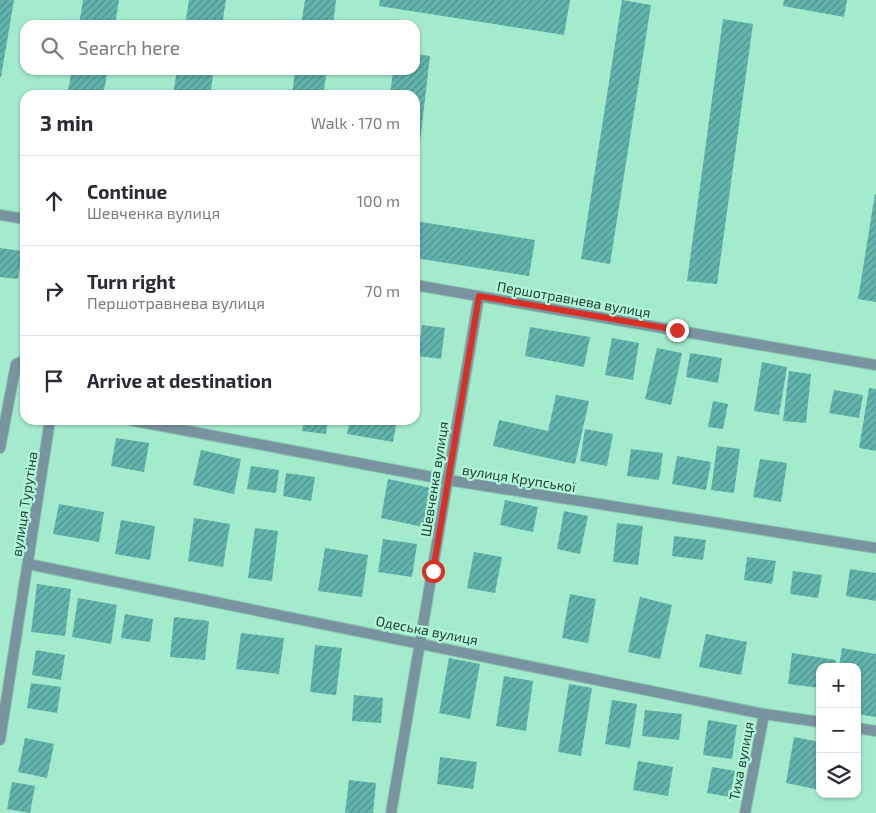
<!DOCTYPE html>
<html lang="en">
<head>
<meta charset="utf-8">
<style>
  body { margin:0; font-family:"Exo 2",sans-serif; background:#f7f7f7; color:#2b2b33 }
  .controls { position:absolute; right:15px; bottom:15px; display:grid; overflow:hidden; border-radius:10px; box-shadow:0 1px 4px #0004 }
  .controls button { width:45px; height:45px; display:grid; place-items:center; padding:0; border:0; border-bottom:1px solid #e1e1e2; background:#fff; color:#2b2b33; font:25px sans-serif }
  .stop { position:absolute; width:15px; height:15px; margin:-11px; border:4px solid #d93025; border-radius:50%; background:#fff }
  .stop.end { background:#d93025; border-color:#fff; box-shadow:0 1px 5px #0008 }
  .list { margin:0; padding:0; list-style:none }
  h2 { display:flex; justify-content:space-between; align-items:center; height:65px; margin:0; padding:0 20px; font-size:21px }
  h2 small { font-size:16px; font-weight:400; color:#7c7c81 }
  .list li { display:grid; grid-template-columns:32px 1fr auto; gap:15px; align-items:center; box-sizing:border-box; height:90px; padding:0 20px; border-top:1px solid #e1e1e2 }
  .list b { display:block; font-size:19px; white-space:nowrap }
  .list p { margin:0; font-size:16px; white-space:nowrap; color:#7c7c81 }
  .list em { font-size:16px; font-style:normal; color:#7c7c81 }
  .icon { flex:none; width:28px; height:28px; fill:none; stroke:currentColor; stroke-width:2; stroke-linecap:round; stroke-linejoin:round }
  .map { position:relative; flex:none; width:876px; height:813px; overflow:hidden }
  .search { position:absolute; background:#fff; box-shadow:0 1px 4px #0004; left:20px; top:20px; width:400px; height:55px; display:flex; align-items:center; gap:12px; box-sizing:border-box; padding:0 18px; border-radius:15px; color:#7c7c81; font-size:19px }
  .panel { position:absolute; background:#fff; box-shadow:0 1px 4px #0004; left:20px; top:90px; width:400px; height:335px; border-radius:15px }
  .map>svg:first-child { display:block }
  .building { fill:url(#building-hatch) }
  .lines { fill:none; stroke-linecap:round; stroke-linejoin:round }
  .minor-casing { stroke:#87c5ac; stroke-width:12 }
  .minor { stroke:#7894a1; stroke-width:10 }
  .route { stroke:#d93025; stroke-width:6 }
  .labels { text-anchor:middle; dominant-baseline:central; stroke-width:4.5; stroke-linejoin:round; paint-order:stroke }
  .street-label { font-size:14px; fill:#224034; stroke:#b1f8db }
</style>
</head>
<body>
<div class="map">
<svg width="876" height="813" viewBox="0 0 876 813">
  <defs>
    <pattern id="building-hatch" width="6" height="6" patternUnits="userSpaceOnUse" patternTransform="scale(1.25)"><rect width="6" height="6" fill="#62b4ac"/><path d="M-1 1l2-2M0 6l6-6M5 7l2-2" fill="none" stroke="#50948d"/></pattern>
  </defs>
  <rect width="100%" height="100%" fill="#a4ebce"/>
  <!-- building -->
  <path class="building" d="M0,0H14L1,77H0Z
    M83,0H119L115,25H79Z
    M189,0H226L222,25H185Z
    M305,0H336L333,25H301Z
    M380,0H570L564,35L379,6Z
    M622,0L651,5L610,264L581,259Z
    M784,0H847L844,17L783,6Z
    M723,19L753,24L717,284L687,281Z
    M415,54L430,56L420,142L415,141V95H390L393,70H415Z
    M72,70H108L103,95H67Z
    M177,70H214L210,95H173Z
    M295,70H327L323,95H292Z
    M875,194H876V302L858,299Z
    M415,221L535,240L529,276L415,258Z
    M0,248L22,251L18,279L0,277Z
    M422,325L445,328L441,359L418,356Z
    M530,327L590,337L584,367L525,356Z
    M612,338L639,343L633,380L605,375Z
    M657,348L682,353L671,405L645,399Z
    M690,353L722,358L718,383L686,377Z
    M762,362L787,367L779,415L754,411Z
    M789,371L811,374L806,423L783,421Z
    M869,388L876,389V451L859,448Z
    M834,390L863,395L859,418L829,413Z
    M556,395L589,401L575,464L493,446L499,420L548,431Z
    M713,401L728,404L723,429L708,427Z
    M304,420H328L326,434L302,431Z
    M350,420H397L393,442L347,434Z
    M585,429L613,434L607,466L580,461Z
    M116,438L149,443L144,472L111,466Z
    M717,446L740,449L734,493L711,490Z
    M631,449L663,453L659,480L627,476Z
    M201,450L241,459L234,494L193,485Z
    M677,456L711,462L706,490L672,484Z
    M760,459L787,463L781,502L753,497Z
    M251,466L279,470L276,493L247,489Z
    M286,473L315,477L311,501L283,496Z
    M388,479L431,488L423,527L381,518Z
    M505,500L538,507L533,532L500,525Z
    M59,504L104,512L99,542L53,534Z
    M564,511L588,516L580,554L557,549Z
    M194,518L230,524L223,567L188,561Z
    M121,520L155,526L150,560L115,554Z
    M617,523L643,526L638,565L613,562Z
    M255,528L278,531L272,581L248,578Z
    M674,536L706,540L703,560L672,556Z
    M383,539L417,544L412,577L378,572Z
    M325,548L368,555L362,597L318,591Z
    M474,552L502,557L495,593L467,588Z
    M747,557L776,561L772,584L744,580Z
    M850,569L876,573V601L846,596Z
    M793,571L822,575L818,598L790,594Z
    M37,584L71,589L65,636L31,632Z
    M570,594L596,599L588,643L562,638Z
    M640,597L672,605L660,659L628,652Z
    M78,598L117,605L111,644L72,637Z
    M125,614L153,619L150,642L121,638Z
    M174,617L209,621L205,660L170,657Z
    M241,633L284,638L279,674L236,669Z
    M706,634L747,642L741,675L699,667Z
    M315,645L342,648L336,695L310,692Z
    M842,648L876,654V717L857,714V667H839Z
    M36,650L65,655L61,680L32,675Z
    M792,653L836,660L835,667H820V688L788,684Z
    M449,658L480,664L470,719L439,713Z
    M504,676L533,681L526,731L496,726Z
    M31,683L61,687L57,713L27,708Z
    M569,684L592,688L581,756L558,752Z
    M354,695L383,698L381,723L352,721Z
    M612,700L637,704L630,748L605,744Z
    M645,710L682,714L679,740L642,736Z
    M708,720L737,725L732,759L703,755Z
    M794,737L820,742V790L786,783Z
    M25,738L54,744L47,778L18,772Z
    M440,757L477,762L473,789L437,784Z
    M638,761L673,767L668,796L633,790Z
    M712,767L735,771L730,797L707,793Z
    M349,780L376,783L373,813H345Z
    M12,782L35,786L30,813L7,809Z"/>
  <g class="lines">
    <!-- minor casing -->
    <g class="minor-casing">
      <path id="minor" d="M0,215L25,219
        M415,285L876,365
        M130,420L448,480L876,548
        M0,448L16,364L25,360
        M28,564L764,714L820,722
        M857,728L876,731
        M0,740L50,420
        M391,813L479,296
        M745,813L764,714"/>
    </g>
    <!-- minor -->
    <use href="#minor" class="minor"/>
  </g>
  <g class="lines">
    <!-- route -->
    <path class="route" d="M433,571L479,296L677,330"/>
  </g>
  <g class="labels">
    <!-- street labels -->
    <g class="street-label">
      <text transform="translate(574 299) rotate(10)">Першотравнева вулиця</text>
      <text transform="translate(519 478) rotate(9)">вулиця Крупської</text>
      <text transform="translate(434 479) rotate(-81)">Шевченка вулиця</text>
      <text transform="translate(24 504) rotate(-81)">вулиця Турутіна</text>
      <text transform="translate(427 630) rotate(11)">Одеська вулиця</text>
      <text transform="translate(741 761) rotate(-79)">Тиха вулиця</text>
    </g>
  </g>
</svg>
<div class="controls">
<button>+</button>
<button>−</button>
<button><svg class="icon" aria-label="layers" viewBox="0 0 24 24"><path d="M12 4l9 5-9 5-9-5zM3 14l9 5 9-5"/></svg></button>
</div>
<div class="stop" style="left:433px;top:571px"></div>
<div class="stop end" style="left:677px;top:330px"></div>
<div class="search"><svg class="icon" aria-label="search" viewBox="0 0 24 24"><circle cx="10" cy="10" r="6"/><path d="M15 15l6 6"/></svg>Search here</div>
<section class="panel">
<h2>3 min<small>Walk · 170 m</small></h2>
<ul class="list">
<li><svg class="icon" aria-label="ahead" viewBox="0 0 24 24"><path d="M12 20V5M6 11l6-6 6 6"/></svg><div><b>Continue</b><p>Шевченка вулиця</p></div><em>100 m</em></li>
<li><svg class="icon" aria-label="right" viewBox="0 0 24 24"><path d="M7 20v-9h11M14 6l5 5-5 5"/></svg><div><b>Turn right</b><p>Першотравнева вулиця</p></div><em>70 m</em></li>
<li><svg class="icon" aria-label="arrive" viewBox="0 0 24 24"><path d="M6 21V4h12l-3 4 3 4H6"/></svg><div><b>Arrive at destination</b></div></li>
</ul>
</section>
</div>
</body>
</html>
